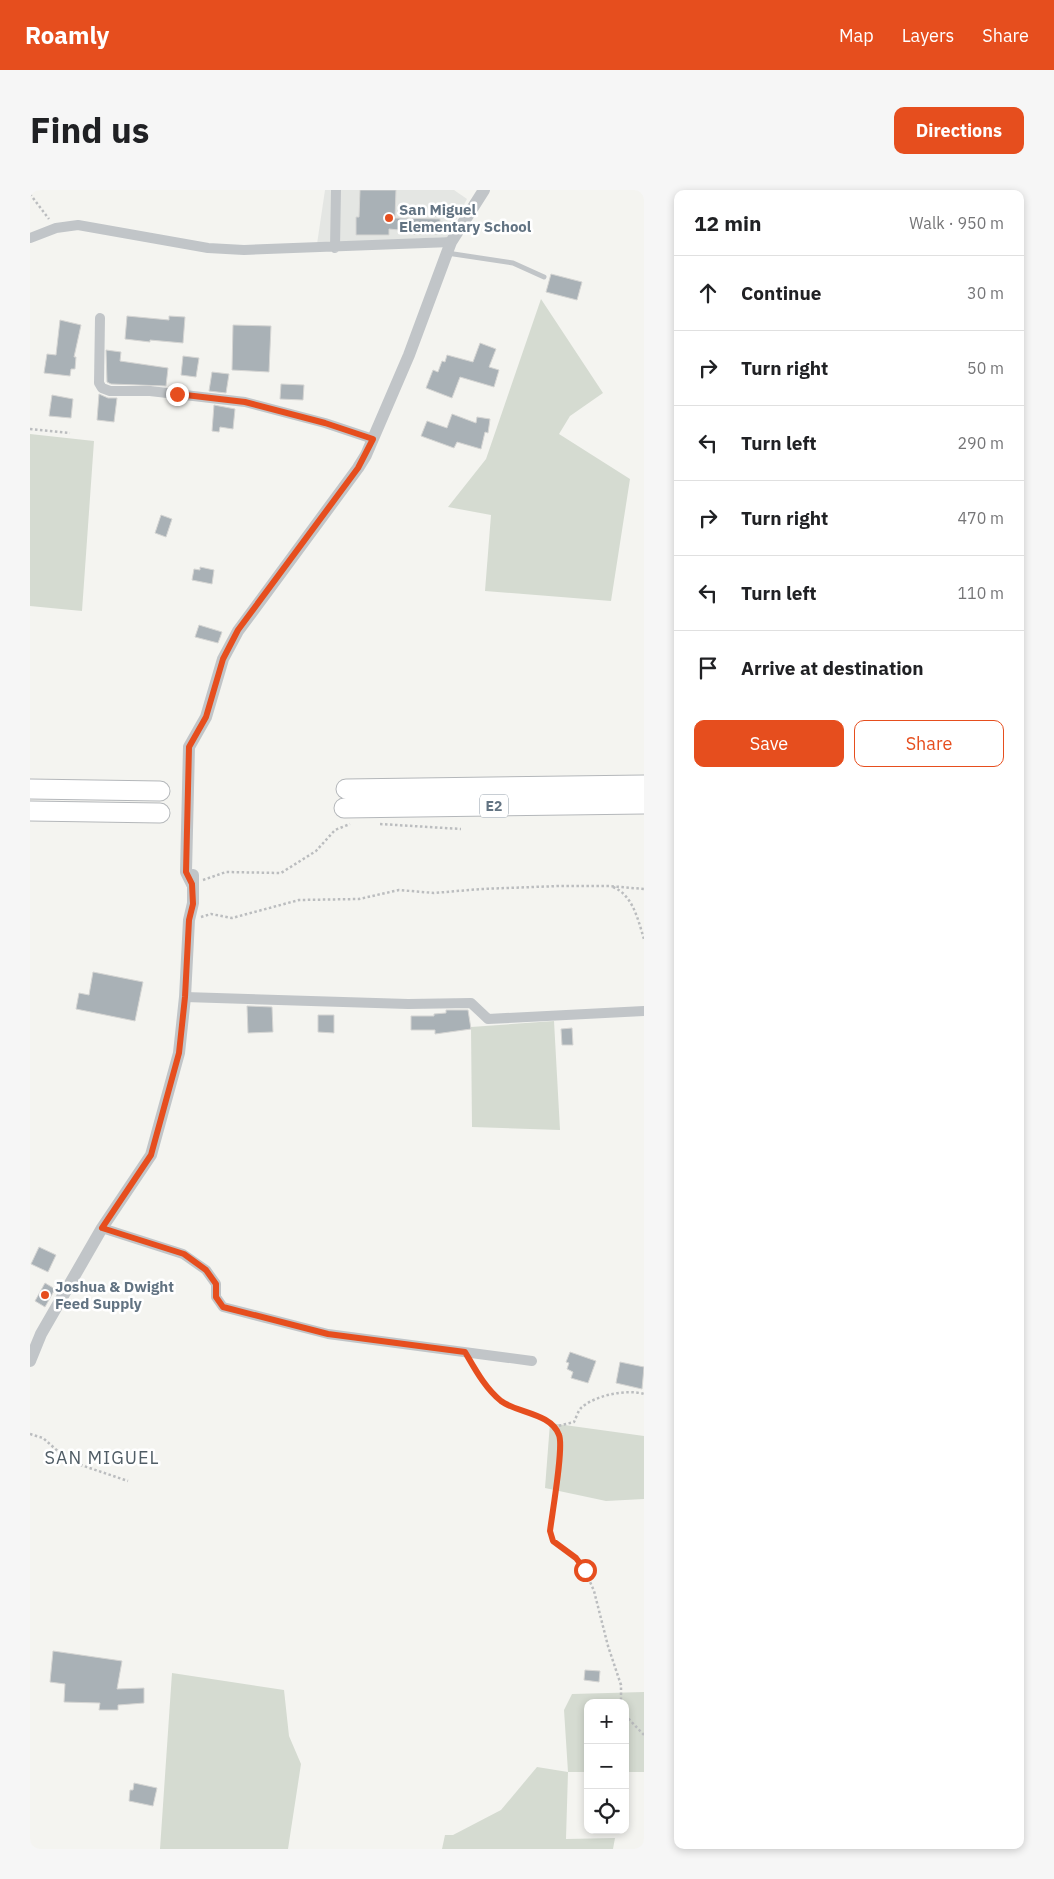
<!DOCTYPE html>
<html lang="en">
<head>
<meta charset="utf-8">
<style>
  body { margin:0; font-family:"IBM Plex Sans",sans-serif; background:#f6f6f6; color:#202124 }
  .controls { position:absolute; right:15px; bottom:15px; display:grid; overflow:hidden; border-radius:10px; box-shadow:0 2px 8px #0003 }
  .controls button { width:45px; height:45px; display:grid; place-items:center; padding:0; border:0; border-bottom:1px solid #e0e0e0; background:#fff; color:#202124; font:25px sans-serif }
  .stop { position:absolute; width:15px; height:15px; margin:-11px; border:4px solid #e64e1e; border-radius:50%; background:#fff }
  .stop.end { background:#e64e1e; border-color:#fff; box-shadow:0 1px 5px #0008 }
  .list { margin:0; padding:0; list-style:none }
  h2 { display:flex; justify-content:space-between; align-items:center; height:65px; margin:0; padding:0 20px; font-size:21px }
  h2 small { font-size:16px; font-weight:400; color:#757577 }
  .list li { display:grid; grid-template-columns:32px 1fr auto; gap:15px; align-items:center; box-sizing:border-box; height:75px; padding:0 20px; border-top:1px solid #e0e0e0 }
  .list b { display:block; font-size:19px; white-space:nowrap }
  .list em { font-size:16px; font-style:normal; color:#757577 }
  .actions { display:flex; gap:10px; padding:15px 20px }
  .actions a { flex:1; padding:11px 0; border:1px solid #e64e1e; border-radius:10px; text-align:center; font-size:18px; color:#e64e1e }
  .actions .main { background:#e64e1e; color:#fff }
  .icon { flex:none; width:28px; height:28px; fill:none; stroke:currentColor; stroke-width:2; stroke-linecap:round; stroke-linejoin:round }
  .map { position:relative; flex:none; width:614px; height:1659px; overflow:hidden; border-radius:10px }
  header { display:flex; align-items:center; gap:30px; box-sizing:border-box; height:70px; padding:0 25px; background:#e64e1e; color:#fff }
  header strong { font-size:24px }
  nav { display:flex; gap:28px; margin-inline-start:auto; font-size:18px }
  .intro { display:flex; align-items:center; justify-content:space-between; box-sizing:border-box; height:120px; padding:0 30px }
  h1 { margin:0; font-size:35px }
  .button { padding:12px 22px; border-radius:10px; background:#e64e1e; color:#fff; font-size:18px; font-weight:700 }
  main { display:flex; gap:30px; padding:0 30px }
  aside { flex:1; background:#fff; border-radius:10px; box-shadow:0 2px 8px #0003 }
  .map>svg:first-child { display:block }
  .built { fill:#e4e6e3 }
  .green { fill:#d5dbd1 }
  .building { fill:#a9b1b6; stroke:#d5d5d3 }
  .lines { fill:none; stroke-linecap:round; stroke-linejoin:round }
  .motorway-casing { stroke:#b4b7ba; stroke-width:21 }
  .path { stroke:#bbbdbf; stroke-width:2.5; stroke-dasharray:2.5 2.5; stroke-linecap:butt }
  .service { stroke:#c1c5c8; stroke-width:5 }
  .minor { stroke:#c1c5c8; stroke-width:10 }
  .tertiary { stroke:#c1c5c8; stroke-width:12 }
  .motorway { stroke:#fff; stroke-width:19 }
  .route { stroke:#e64e1e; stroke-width:6 }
  .poi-dot { fill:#e64e1e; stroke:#fff; stroke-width:2 }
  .labels { text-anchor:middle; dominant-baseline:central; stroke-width:5; stroke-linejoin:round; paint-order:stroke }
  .shield { fill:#fff; stroke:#919da8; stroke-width:1 }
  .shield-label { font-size:14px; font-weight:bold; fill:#627382 }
  .poi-label { font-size:15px; font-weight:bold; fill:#627382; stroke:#fff; text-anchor:start }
  .quarter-label { font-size:18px; letter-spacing:1px; fill:#505d66; stroke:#fff }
</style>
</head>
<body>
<header>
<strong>Roamly</strong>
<nav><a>Map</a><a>Layers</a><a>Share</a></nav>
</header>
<div class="intro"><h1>Find us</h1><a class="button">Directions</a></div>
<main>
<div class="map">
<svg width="614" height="1659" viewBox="0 0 614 1659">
  <rect width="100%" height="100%" fill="#f4f4f0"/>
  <!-- built -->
  <path class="built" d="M295,0H424L437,9L417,47L287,54Z"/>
  <!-- green -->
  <path class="green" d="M511,109L573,203L540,226L529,244L600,289L581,411L455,401L461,325L418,317L456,269Z
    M0,244L64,251L52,421L0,416Z
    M524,831L530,940L442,937L441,837Z
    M520,1233L614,1246V1309L576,1311L515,1298Z
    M142,1483L254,1500L259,1546L271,1574L258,1659H130Z
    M614,1502V1582H595V1513H558V1582H538L536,1649L585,1648L583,1659H412L415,1645H423L471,1620L507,1577L538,1582L534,1520L542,1504Z"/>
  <!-- building -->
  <path class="building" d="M330,0H366L365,28L410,29L411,44H379V41L359,39V45H326V27H329Z
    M521,84L552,92L547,110L516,102Z
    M97,126L139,130V126L155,127L153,153L120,150V152L95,149Z
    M30,130L51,135L44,167H46L45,179H41L40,186L14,183L17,164L26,165Z
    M203,135L241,136L239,182L202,180Z
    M450,153L466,159L459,177L469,180L464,197L430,187L422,208L396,198L403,180L408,182L412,171L415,172L417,165L443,172Z
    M76,160L91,162L90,171L138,178L136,196L81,194L77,192Z
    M153,166L169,168L166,187L151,185Z
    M182,182L199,184L196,203L179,201Z
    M251,194L274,195L273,210L250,209Z
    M69,204L78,208H87L84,232L67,230Z
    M22,205L43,209L41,228L19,226Z
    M184,215L205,219L203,239L190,237L189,242L182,241Z
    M422,224L446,233L447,227L460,229L458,243L455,242L451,259L427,252L424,258L391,246L397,231L417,238Z
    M131,325L142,329L136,347L125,343Z
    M170,377L184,380L182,394L162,390L164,379L170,380Z
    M169,435L192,442L188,453L165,447Z
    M63,782L113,792L105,831L46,819L49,803L59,805Z
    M217,816L242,817L243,842L218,843Z
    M416,820H438L441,839L405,844V840H381V826H404V824L416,823Z
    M288,825H304V843L288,842Z
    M542,838L543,855H532L531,839Z
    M9,1057L26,1065L18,1082L1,1074Z
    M15,1093L25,1099L15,1117L5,1111Z
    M540,1162L566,1171L558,1193L541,1188L543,1182L537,1179L539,1173L536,1172Z
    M590,1172L614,1177L612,1199L586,1193Z
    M23,1461L92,1471L87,1499L114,1498V1513L88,1515V1520H69L70,1513L34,1512L35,1494L20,1492Z
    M555,1480L570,1481L569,1492L554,1490Z
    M104,1593L127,1598L123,1616L99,1611L100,1600H103Z"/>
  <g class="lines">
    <!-- motorway casing -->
    <g class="motorway-casing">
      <path id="motorway" d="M0,599L130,601
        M316,599L614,595
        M314,618L614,614
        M0,621L130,623"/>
    </g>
    <!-- path -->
    <path class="path" d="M0,4L19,29
      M0,239L40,243
      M350,634L431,639
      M173,690L196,682L251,683L286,661L305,640L320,634
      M583,697C603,705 608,730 614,749
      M171,727L181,724L202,728L269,710L329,709L369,700L404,703L451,699L529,696H579L614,699
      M442,1174C449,1186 461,1205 474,1212C491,1222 520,1224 529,1245C534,1255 522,1325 520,1341L523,1351L546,1368L555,1380L564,1401L578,1456L591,1495V1513
      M524,1237L544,1232C546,1228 548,1221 551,1218C565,1205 597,1199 614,1204
      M0,1244L13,1248L39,1271L98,1291
      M595,1525L614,1545"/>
    <!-- service -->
    <path class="service" d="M417,63L483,73L514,87"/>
    <!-- minor -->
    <path class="minor" d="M0,48L26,38L48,35L178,58L214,60L421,52
      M305,58L306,0
      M70,128L69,193L72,198L80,201H120L215,212L295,233L343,249
      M155,807L378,814L441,813L458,829L614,821
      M72,1038L153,1064L176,1080L186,1094V1107L193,1117L298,1144L502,1171"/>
    <!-- tertiary -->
    <path class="tertiary" d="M162,694L156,682L159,557L176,527L193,469L208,441L328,278L336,265L379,165L421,52L454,0
      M0,1171L11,1144L72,1038L121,965L149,863L155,807L159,730L163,713V685"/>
    <!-- motorway -->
    <use href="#motorway" class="motorway"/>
  </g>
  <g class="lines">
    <!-- route -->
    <path class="route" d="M147,204L215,212L295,233L343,249L328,278L208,440L193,469L176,527L159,557L156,682L162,694L163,714L159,730L155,807L149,863L121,965L72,1038L154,1064L176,1080L186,1094V1107L193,1117L298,1144L435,1162C445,1179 455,1198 471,1211C487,1223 521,1223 529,1245C534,1257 522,1324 520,1341L523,1351L546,1368L555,1380"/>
  </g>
  <!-- markers -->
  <g class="poi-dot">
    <circle cx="359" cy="28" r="5"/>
    <circle cx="15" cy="1105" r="5"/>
  </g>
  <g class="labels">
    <!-- shield labels -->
    <rect class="shield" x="450" y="604.5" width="28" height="23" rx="4"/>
    <g class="shield-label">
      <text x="464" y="616">E2</text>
    </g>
    <!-- poi labels -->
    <g class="poi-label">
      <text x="369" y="19">San Miguel<tspan x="369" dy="17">Elementary School</tspan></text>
      <text x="25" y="1096">Joshua &amp; Dwight<tspan x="25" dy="17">Feed Supply</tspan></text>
    </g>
    <!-- quarter labels -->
    <g class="quarter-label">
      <text x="72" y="1267">SAN MIGUEL</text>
    </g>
  </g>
</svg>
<div class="controls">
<button>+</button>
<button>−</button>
<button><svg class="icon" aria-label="locate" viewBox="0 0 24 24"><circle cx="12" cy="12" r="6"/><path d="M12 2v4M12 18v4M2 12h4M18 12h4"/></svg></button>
</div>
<div class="stop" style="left:555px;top:1380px"></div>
<div class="stop end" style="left:147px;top:204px"></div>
</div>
<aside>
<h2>12 min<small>Walk · 950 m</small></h2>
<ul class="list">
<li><svg class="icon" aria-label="ahead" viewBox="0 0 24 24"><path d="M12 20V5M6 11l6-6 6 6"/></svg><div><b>Continue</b></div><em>30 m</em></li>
<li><svg class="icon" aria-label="right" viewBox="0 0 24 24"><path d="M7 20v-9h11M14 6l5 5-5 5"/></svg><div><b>Turn right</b></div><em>50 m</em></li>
<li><svg class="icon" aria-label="left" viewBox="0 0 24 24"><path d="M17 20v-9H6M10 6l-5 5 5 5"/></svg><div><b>Turn left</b></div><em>290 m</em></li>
<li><svg class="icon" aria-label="right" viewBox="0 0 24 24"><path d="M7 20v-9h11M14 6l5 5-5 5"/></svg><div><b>Turn right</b></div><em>470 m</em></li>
<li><svg class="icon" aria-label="left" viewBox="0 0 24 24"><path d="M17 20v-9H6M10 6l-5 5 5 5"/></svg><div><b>Turn left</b></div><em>110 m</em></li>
<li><svg class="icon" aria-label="arrive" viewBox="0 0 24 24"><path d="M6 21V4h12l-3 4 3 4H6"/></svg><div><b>Arrive at destination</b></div></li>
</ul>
<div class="actions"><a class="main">Save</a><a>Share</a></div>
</aside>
</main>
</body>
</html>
